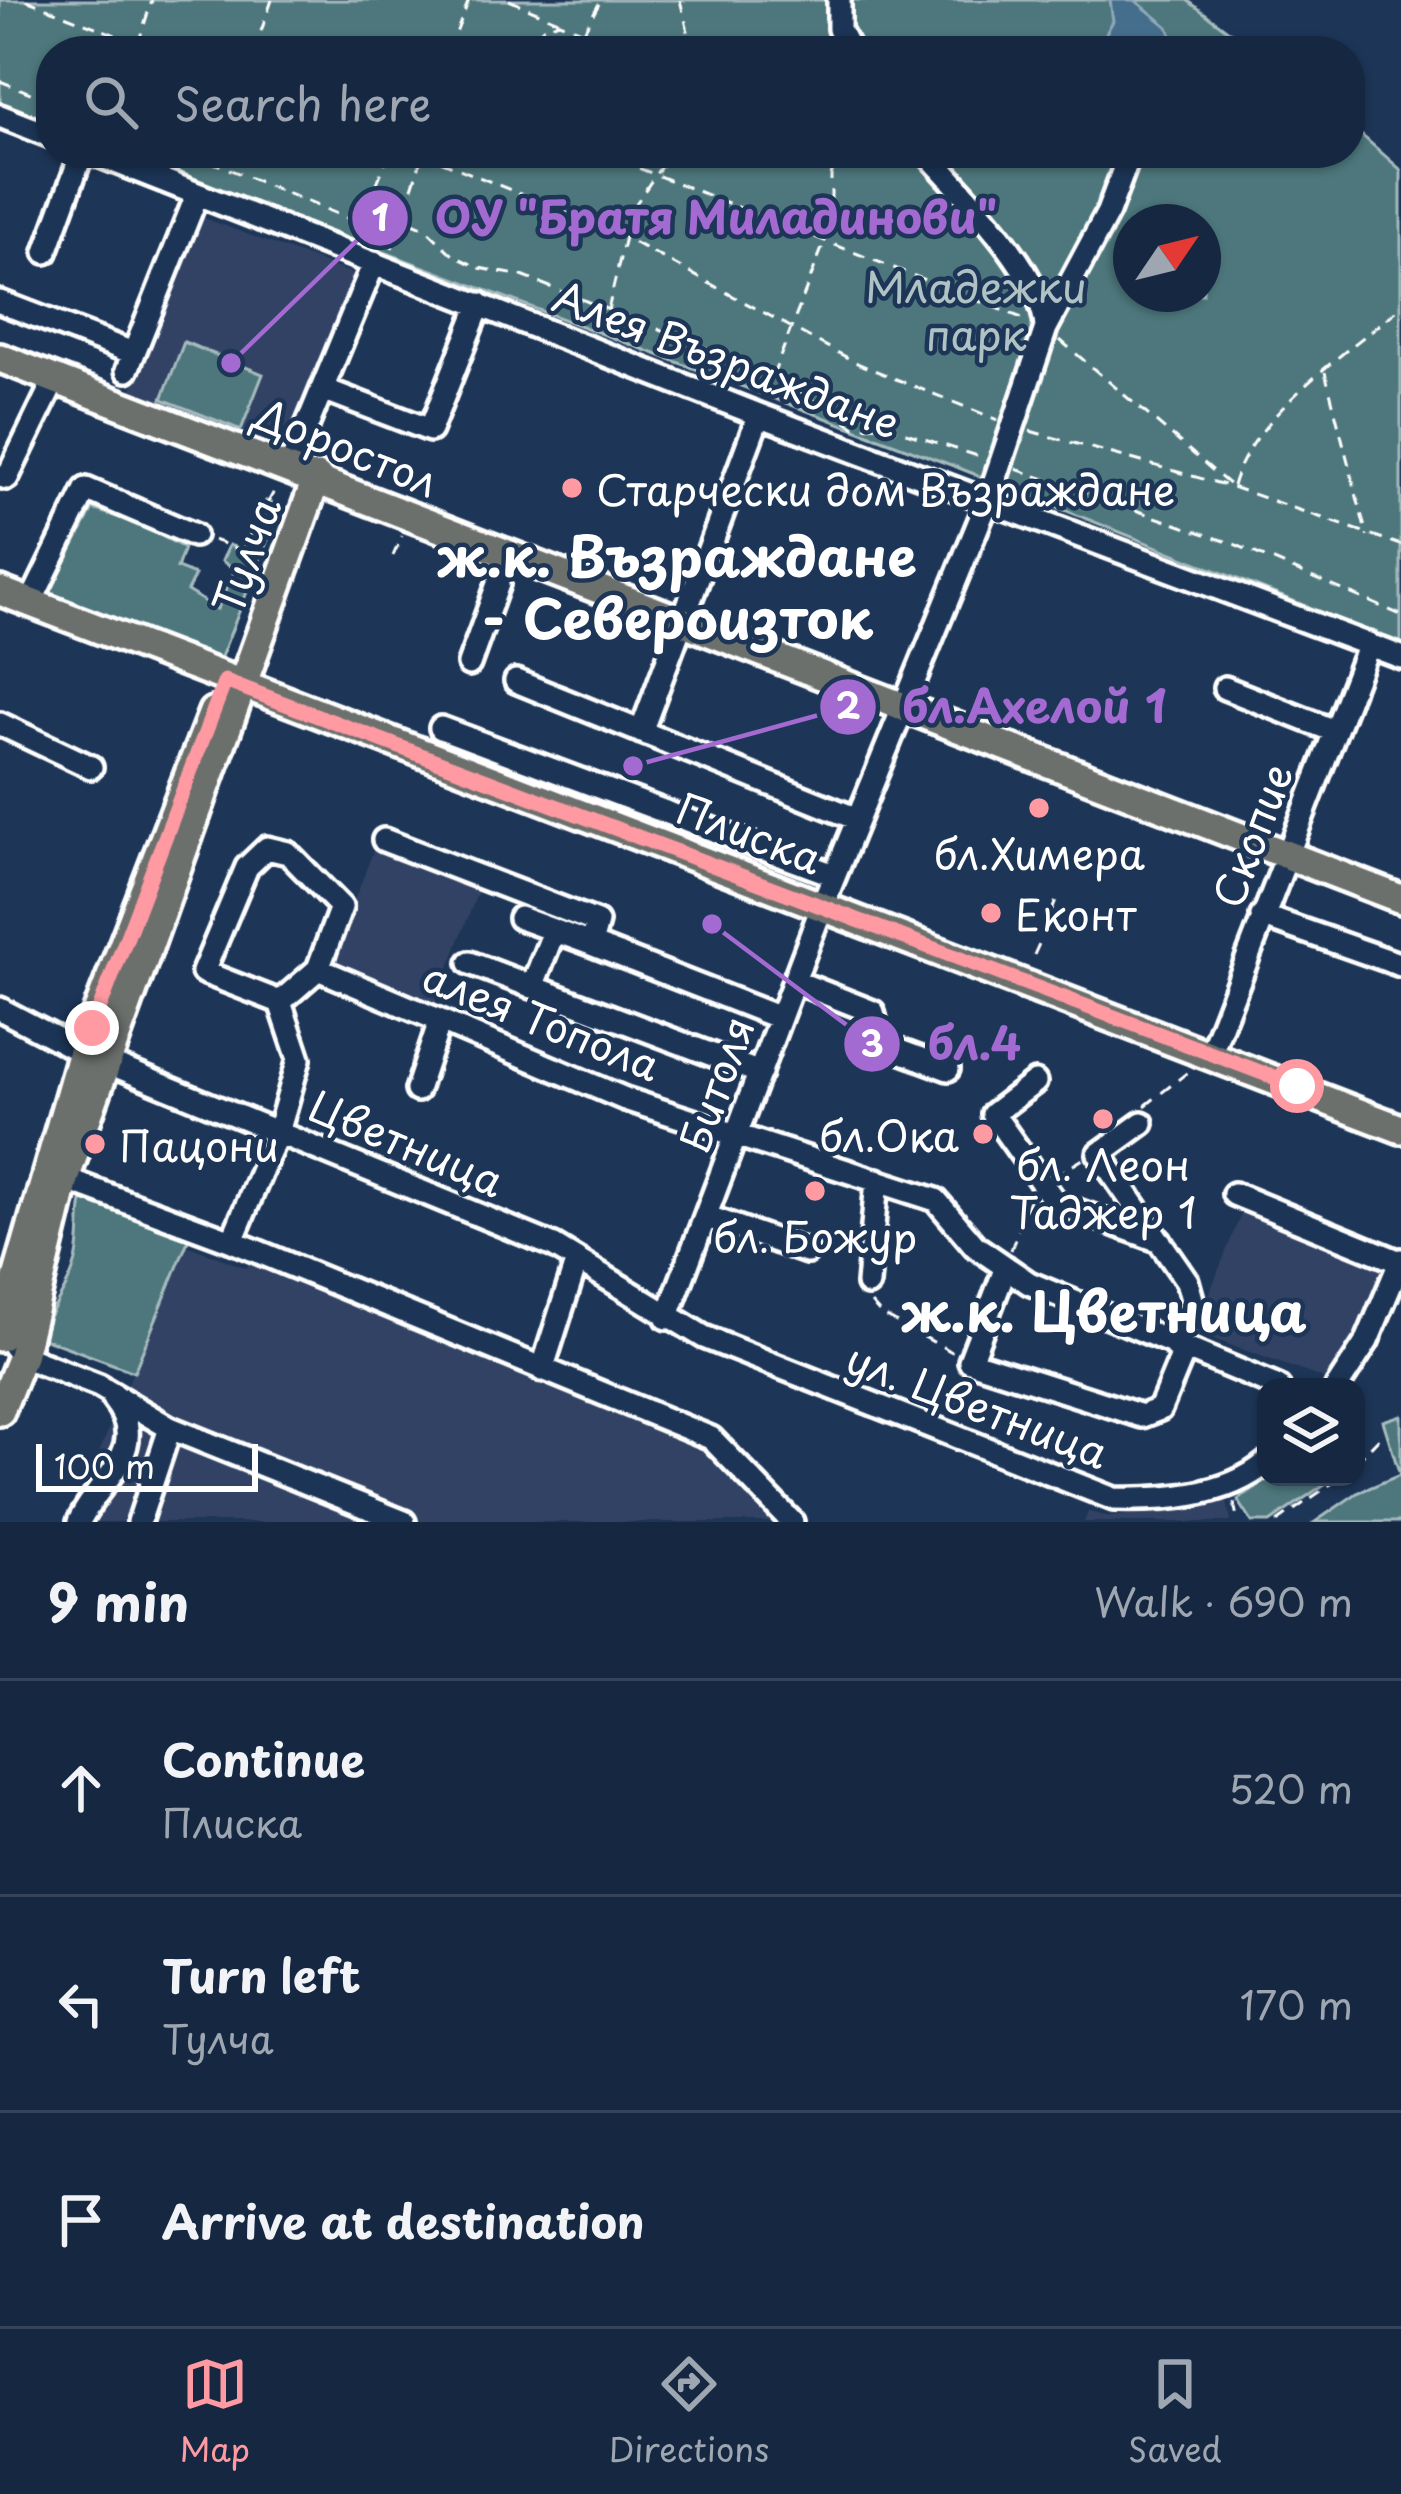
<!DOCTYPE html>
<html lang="en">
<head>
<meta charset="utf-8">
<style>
  body { margin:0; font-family:"Playpen Sans",sans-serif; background:#23344c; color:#f1f3f6 }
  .controls { position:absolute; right:36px; bottom:36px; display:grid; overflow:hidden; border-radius:24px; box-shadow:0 3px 9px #0004 }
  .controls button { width:108px; height:108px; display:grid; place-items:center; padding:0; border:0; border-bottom:3px solid #35445a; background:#162841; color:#f1f3f6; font:60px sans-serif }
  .compass { position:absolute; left:1113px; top:204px; width:108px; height:108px; border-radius:50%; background:#162841; box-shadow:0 3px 9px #0004; rotate:55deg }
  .scale { position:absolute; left:36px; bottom:30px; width:222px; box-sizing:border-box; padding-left:12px; border:6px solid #fff; border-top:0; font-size:33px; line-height:42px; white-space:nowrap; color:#fff; -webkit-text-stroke:9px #1d3557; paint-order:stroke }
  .stop { position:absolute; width:36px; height:36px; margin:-27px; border:9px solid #ff9aa2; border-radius:50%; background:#fff }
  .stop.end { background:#ff9aa2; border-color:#fff; box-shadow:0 3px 12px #0008 }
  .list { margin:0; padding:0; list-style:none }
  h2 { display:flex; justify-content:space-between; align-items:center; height:156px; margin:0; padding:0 48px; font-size:51px }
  h2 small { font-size:39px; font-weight:400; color:#9ea6b1 }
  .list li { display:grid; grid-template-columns:78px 1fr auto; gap:36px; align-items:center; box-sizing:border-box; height:216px; padding:0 48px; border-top:3px solid #35445a }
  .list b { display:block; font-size:45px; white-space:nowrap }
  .list p { margin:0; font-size:39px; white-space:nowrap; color:#9ea6b1 }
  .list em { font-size:39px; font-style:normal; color:#9ea6b1 }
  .icon { flex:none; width:66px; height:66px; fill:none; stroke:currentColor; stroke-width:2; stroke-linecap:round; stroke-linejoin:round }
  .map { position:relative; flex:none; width:1401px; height:1522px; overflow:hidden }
  .search { position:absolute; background:#162841; box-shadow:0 3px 9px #0004; left:36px; right:36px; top:36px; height:132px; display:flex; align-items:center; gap:30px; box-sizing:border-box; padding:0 42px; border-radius:48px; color:#9ea6b1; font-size:45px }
  .sheet { height:804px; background:#162841 }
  nav { display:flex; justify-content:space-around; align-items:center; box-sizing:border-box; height:168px; border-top:3px solid #35445a; background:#162841; font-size:33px; color:#9ea6b1 }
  nav a { display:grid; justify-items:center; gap:6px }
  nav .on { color:#ff9aa2 }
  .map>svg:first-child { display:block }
  .built { fill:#324365 }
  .green { fill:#4e777c; stroke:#a6bbbe; stroke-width:3; fill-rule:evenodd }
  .water { fill:#456e8d; stroke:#8fa8bb; stroke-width:3 }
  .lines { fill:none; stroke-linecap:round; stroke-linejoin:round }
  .minor-casing { stroke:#fff; stroke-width:30 }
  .major-casing { stroke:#fff; stroke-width:36 }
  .path { stroke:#fff; stroke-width:3; stroke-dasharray:12 9; stroke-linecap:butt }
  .minor { stroke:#1d3557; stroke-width:21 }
  .major { stroke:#6c706d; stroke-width:27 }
  .route { stroke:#ff9aa2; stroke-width:15 }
  .poi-dot { fill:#ff9aa2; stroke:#1d3557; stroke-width:4.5 }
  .labels { text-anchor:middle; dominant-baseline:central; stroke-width:9; stroke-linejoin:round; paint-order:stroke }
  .park-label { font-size:42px; fill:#afc2c4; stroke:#1d3557 }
  .street-label { font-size:42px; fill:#fff; stroke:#1d3557 }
  .poi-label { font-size:42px; fill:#fff; stroke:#1d3557; text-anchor:start }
  .district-label { font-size:54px; font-weight:bold; fill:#fff; stroke:#1d3557 }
  .leader { fill:none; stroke:#a36bd2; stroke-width:4.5 }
  .callout-dot { fill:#a36bd2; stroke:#1d3557; stroke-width:4.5 }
  .mark-label { font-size:36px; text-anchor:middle; font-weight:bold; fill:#fff }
  .callout-label { font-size:45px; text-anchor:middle; font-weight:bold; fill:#a36bd2; stroke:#1d3557; stroke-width:9; stroke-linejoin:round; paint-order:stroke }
</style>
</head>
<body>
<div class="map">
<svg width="1401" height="1522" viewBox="0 0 1401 1522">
  <rect width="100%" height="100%" fill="#1d3557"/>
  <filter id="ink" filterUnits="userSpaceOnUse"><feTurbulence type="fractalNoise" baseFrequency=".00833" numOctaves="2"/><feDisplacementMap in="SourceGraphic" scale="24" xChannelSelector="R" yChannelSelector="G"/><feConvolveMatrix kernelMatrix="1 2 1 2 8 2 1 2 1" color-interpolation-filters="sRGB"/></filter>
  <g filter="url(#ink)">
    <!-- built -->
    <path class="built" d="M204,218L356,275L283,458L129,396Z
      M374,849L478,891L435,1004L331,961Z
      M1245,1204L1387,1266L1357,1337L1327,1380L1194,1332Z
      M186,1245L247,1268L250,1262L723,1448L792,1522H70Z
      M1227,1502L1231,1522H1084L1088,1512L1111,1517Z"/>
    <!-- green -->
    <path class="green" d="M0,0H1187L1256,51H51V124L0,103Z
      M1350,125L1401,170V644L959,468L121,153H1350ZM1131,222H1203V294H1131Z
      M184,342L263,374L241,430L162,399Z
      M266,501L281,507L219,662L44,603L93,509L139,524L184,548L177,568L195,575L187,591L217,609L235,570L222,561L229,545L242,550Z
      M86,1186L190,1236L134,1372L40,1337C50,1308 71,1287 77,1256C82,1231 77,1210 86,1186Z
      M1401,1415V1522H1315L1357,1493L1400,1475L1383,1421Z
      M1271,1477H1331L1332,1479L1270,1522H1252L1238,1500Z"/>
    <!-- water -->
    <path class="water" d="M1110,0H1135L1168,27L1173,39L1168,51L1110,43L1105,35L1113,21Z"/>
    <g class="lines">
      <!-- minor casing -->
      <g class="minor-casing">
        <path id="minor" d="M839,0V29L850,51
          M0,116L51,136
          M93,153L759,415L1401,657
          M927,153C964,195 1042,272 1046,327
          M46,252L82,153
          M0,302L133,353
          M127,370L197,195
          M323,389L430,430L480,304
          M290,467L374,263
          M0,476L7,478L55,379
          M30,604L86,489L194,535
          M469,664L498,584
          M516,681L857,819
          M1225,688L1334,731
          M0,724L91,767
          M441,728L834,875
          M641,732L759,415
          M384,840L597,922L591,944L780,1018
          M1262,916L1401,965
          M520,918L591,944
          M470,963L760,1073
          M318,969L341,907L288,853L267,848L247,867L203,972L280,1002L318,969L625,1099L936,1200L975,1246L1029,1283L1278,1387
          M794,981L873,1012L881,1044L948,1069
          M532,987L554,931
          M0,1009L82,1052L554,1246L704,1337L1114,1499C1164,1500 1226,1497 1266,1463
          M1210,1055L1369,644
          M1035,1082L993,1114L1056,1203L1160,1241
          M417,1090L440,1021
          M1142,1123L1099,1154L1187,1281L1193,1303L1176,1348
          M65,1179L232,1241L711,1438L792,1522
          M1234,1194L1400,1262
          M708,1217L807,1252
          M232,1241L279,1129L299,1059L280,1002
          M1006,1267L970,1361L1142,1416L1160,1409L1184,1351
          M868,1284L877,1180
          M667,1318L823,904L989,498L1046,328L1108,212L1130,153
          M13,1345L22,1356L99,1386L170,1428L404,1522
          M542,1370L577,1260
          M1337,1387L1367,1341L1401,1260
          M79,1522C99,1479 153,1448 113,1399
          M139,1522L170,1428"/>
      </g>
      <!-- major casing -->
      <g class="major-casing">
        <path id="major" d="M0,358L1401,899
          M0,591L1401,1129
          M0,1337L82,1052L213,712
          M0,1411L22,1356L65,1179L317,477"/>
      </g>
      <!-- path -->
      <path class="path" d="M26,0L157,51
        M509,0L558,21
        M680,0L693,51
        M138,44L152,0
        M113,51L118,38
        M254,51L272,0
        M449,51L469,0
        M521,51L543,28L559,22L632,51
        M573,51L601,0
        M0,81L51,101
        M190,153L361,224L369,204L425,228L453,255L479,268L522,276L773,374L855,427L884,426L984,458
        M421,153L622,236L859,364L998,420
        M600,153L1027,320
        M862,153H901
        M1332,153L1336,156
        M369,203L389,153
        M831,223V176L838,153
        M392,248L423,155
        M608,310L631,211L670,153
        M1060,340L1231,486
        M1325,372L1367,536
        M765,396L831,225L902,228L960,214
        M1030,431L1232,487L1401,545
        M1016,469L1234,544L1401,615
        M1233,486C1252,416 1345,353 1401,307
        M213,540L242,550L277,486
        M393,556L402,536
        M1051,913L1056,901
        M1034,955L1042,937
        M1145,1106L1189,1071
        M1055,1176L1083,1159
        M1011,1250L1030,1197
        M871,1303L881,1314L954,1353
        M951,1412L965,1376
        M1356,1462L1379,1438
        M1234,1503L1238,1522
        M1277,1522L1341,1477"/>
      <!-- minor -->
      <use href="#minor" class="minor"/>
      <!-- major -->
      <use href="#major" class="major"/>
    </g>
  </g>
  <g class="lines" filter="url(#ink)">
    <!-- route -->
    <path class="route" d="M92,1028L225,681L1297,1086"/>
  </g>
  <!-- markers -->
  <g class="poi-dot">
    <circle cx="572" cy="488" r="12"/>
    <circle cx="1039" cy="808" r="12"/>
    <circle cx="991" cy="913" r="12"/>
    <circle cx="1103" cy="1119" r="12"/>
    <circle cx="983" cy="1134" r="12"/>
    <circle cx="95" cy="1144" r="12"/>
    <circle cx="815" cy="1191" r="12"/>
  </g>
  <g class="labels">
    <!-- park labels -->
    <g class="park-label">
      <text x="976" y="285">Младежки<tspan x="976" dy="48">парк</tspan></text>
    </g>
    <!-- street labels -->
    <g class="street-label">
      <text transform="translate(727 358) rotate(21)">Алея Възраждане</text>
      <text transform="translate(347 446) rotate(22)">Доростол</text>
      <text transform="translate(245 555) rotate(-70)">Тулча</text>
      <text transform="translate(750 832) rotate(21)">Плиска</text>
      <text transform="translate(1251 835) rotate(-69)">Скопие</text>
      <text transform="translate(542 1019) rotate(22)">алея Топола</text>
      <text transform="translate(715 1084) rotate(-70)">Битоля</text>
      <text transform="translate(407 1142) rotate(23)">Цветница</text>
      <text transform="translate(978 1404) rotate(21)">ул. Цветница</text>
    </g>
    <!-- poi labels -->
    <g class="poi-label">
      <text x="596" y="488">Старчески дом Възраждане</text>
      <text x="1039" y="852" text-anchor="middle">бл.Химера</text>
      <text x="1015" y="913">Еконт</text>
      <text x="959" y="1134" text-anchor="end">бл.Ока</text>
      <text x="119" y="1144">Пацони</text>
      <text x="1103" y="1163" text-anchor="middle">бл. Леон<tspan x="1103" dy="48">Таджер 1</tspan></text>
      <text x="815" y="1235" text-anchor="middle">бл. Божур</text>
    </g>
    <!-- district labels -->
    <g class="district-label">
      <text x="677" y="554">ж.к. Възраждане<tspan x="677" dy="62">- Североизток</tspan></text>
      <text x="1104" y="1309">ж.к. Цветница</text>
    </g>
  </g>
  <!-- callouts -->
  <path class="leader" d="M231 363L380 218M633 766L848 707M712 924L872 1044"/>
  <g class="callout-dot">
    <circle cx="231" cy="363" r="12"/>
    <circle cx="633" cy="766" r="12"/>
    <circle cx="712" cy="924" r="12"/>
    <circle cx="380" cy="218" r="30"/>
    <circle cx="848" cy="707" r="30"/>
    <circle cx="872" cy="1044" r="30"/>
  </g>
  <g class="mark-label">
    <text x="380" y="231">1</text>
    <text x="848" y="719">2</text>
    <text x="872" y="1057">3</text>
  </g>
  <g class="callout-label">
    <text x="716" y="234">ОУ "Братя Миладинови"</text>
    <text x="1034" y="723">бл.Ахелой 1</text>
    <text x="974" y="1060">бл.4</text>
  </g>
</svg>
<div class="controls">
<button><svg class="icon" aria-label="layers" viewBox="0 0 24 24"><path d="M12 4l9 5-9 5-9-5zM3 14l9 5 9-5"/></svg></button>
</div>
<svg class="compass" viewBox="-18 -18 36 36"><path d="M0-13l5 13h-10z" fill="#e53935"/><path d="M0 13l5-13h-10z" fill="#9ea6b1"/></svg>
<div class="scale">100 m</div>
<div class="stop" style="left:1297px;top:1086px"></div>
<div class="stop end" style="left:92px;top:1028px"></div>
<div class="search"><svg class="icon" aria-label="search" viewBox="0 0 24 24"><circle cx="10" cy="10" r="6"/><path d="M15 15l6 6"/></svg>Search here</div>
</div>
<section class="sheet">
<h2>9 min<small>Walk · 690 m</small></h2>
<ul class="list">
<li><svg class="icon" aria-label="ahead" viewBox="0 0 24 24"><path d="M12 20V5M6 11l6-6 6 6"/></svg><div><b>Continue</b><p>Плиска</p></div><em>520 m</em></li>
<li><svg class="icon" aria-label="left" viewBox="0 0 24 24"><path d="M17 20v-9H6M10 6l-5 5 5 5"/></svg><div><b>Turn left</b><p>Тулча</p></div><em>170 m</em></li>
<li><svg class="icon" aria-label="arrive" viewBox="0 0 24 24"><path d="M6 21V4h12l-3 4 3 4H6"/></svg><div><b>Arrive at destination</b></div></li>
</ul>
</section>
<nav>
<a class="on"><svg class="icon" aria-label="map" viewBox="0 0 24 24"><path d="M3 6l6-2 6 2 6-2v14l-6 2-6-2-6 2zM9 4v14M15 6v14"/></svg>Map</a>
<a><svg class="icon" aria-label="directions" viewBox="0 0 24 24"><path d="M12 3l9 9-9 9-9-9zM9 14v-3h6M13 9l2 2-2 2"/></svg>Directions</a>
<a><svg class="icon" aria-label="saved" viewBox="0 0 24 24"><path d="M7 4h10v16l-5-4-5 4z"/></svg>Saved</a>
</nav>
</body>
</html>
